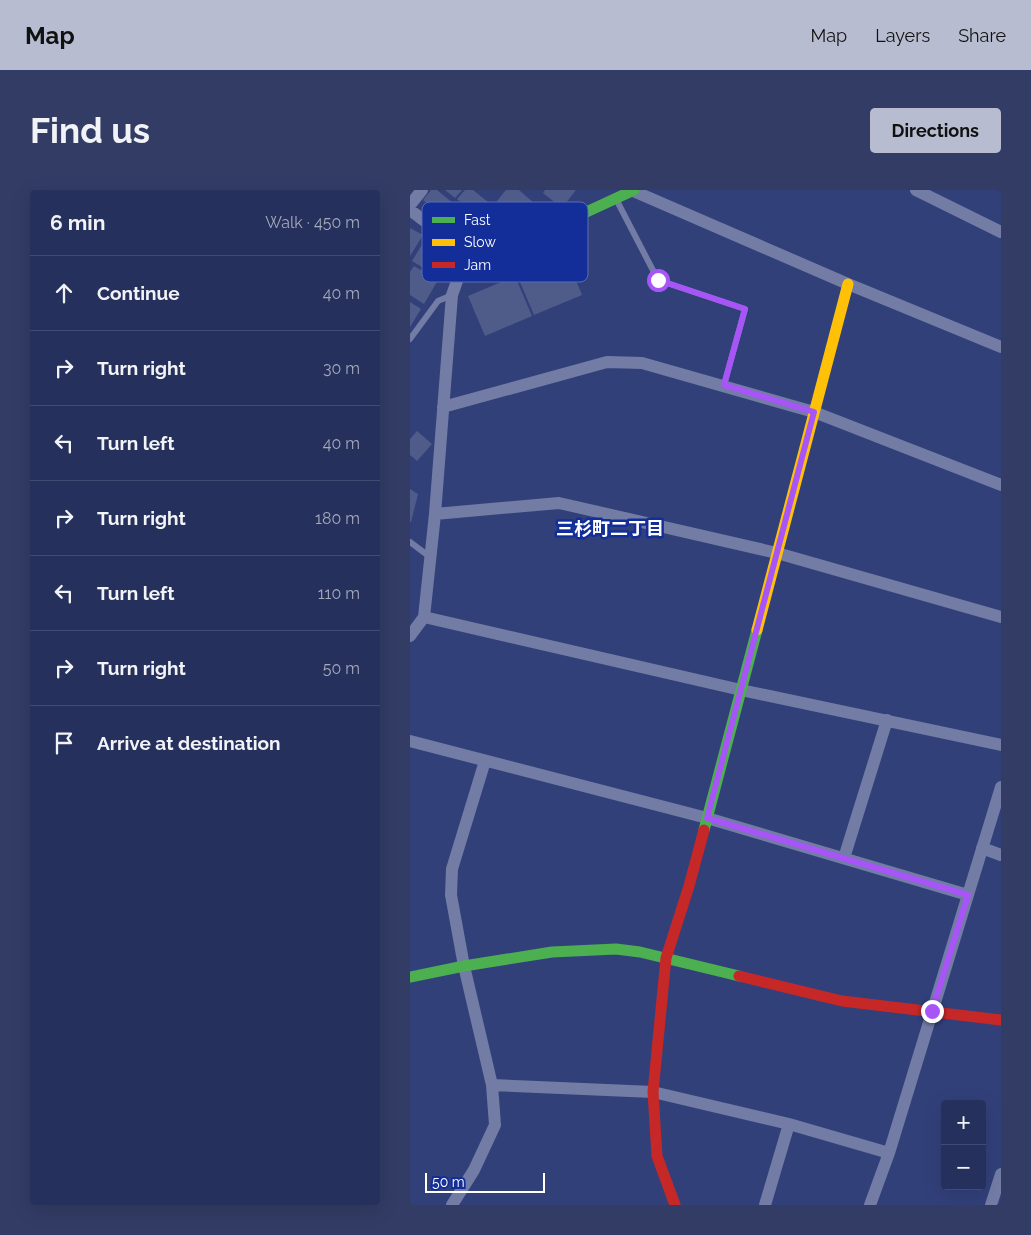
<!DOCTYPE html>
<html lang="en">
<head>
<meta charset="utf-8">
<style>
  body { margin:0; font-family:Raleway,"Noto Sans JP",sans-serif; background:#323c65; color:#f1f3f6 }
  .controls { position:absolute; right:15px; bottom:15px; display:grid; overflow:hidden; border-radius:5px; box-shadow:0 5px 20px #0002 }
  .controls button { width:45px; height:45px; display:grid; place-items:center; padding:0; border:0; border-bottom:1px solid #424b72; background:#26305c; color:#f1f3f6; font:25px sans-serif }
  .scale { position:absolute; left:15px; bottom:12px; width:120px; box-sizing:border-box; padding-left:5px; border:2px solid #fff; border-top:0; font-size:14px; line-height:18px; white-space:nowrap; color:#fff; -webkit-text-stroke:4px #132e99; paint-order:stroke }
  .stop { position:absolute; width:15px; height:15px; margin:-11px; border:4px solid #a855f7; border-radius:50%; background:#fff }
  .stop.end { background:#a855f7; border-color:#fff; box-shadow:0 1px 5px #0008 }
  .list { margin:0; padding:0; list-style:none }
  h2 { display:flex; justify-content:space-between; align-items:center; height:65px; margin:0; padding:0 20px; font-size:21px }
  h2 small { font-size:16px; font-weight:400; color:#a4a9bb }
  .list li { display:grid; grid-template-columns:32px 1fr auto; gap:15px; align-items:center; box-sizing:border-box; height:75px; padding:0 20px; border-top:1px solid #424b72 }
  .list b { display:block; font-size:19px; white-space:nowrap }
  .list em { font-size:16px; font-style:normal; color:#a4a9bb }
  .icon { flex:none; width:28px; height:28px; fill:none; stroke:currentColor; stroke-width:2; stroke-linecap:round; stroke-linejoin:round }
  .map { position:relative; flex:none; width:591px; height:1015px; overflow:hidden; border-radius:5px }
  header { display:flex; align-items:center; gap:30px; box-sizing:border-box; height:70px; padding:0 25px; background:#b7bcd0; color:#111 }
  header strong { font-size:24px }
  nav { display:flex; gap:28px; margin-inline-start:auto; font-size:18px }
  .intro { display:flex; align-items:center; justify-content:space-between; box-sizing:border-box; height:120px; padding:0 30px }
  h1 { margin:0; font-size:35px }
  .button { padding:12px 22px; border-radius:5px; background:#b7bcd0; color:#111; font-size:18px; font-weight:700 }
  main { display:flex; gap:30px; padding:0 30px }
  aside { flex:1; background:#26305c; border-radius:5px; box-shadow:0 5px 20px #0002 }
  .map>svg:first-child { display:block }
  .building { fill:#4f5b89 }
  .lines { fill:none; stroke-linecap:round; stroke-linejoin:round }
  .lane { stroke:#727ca5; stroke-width:6 }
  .street { stroke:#727ca5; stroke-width:12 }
  .fast { stroke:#4caf50; stroke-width:11 }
  .slow { stroke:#ffc107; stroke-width:11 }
  .jam { stroke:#c62828; stroke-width:11 }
  .route { stroke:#a855f7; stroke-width:6 }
  .labels { text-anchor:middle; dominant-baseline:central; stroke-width:5; stroke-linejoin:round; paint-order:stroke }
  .neighbourhood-label { font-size:18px; font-weight:bold; fill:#fff; stroke:#132e99 }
  .key { fill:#132e99; stroke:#5a6db8; stroke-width:1 }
  .key-label { font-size:14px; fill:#fff }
</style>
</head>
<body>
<header>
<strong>Map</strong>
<nav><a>Map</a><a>Layers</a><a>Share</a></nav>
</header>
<div class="intro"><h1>Find us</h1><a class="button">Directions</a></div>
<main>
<aside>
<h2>6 min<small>Walk · 450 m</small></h2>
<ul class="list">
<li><svg class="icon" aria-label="ahead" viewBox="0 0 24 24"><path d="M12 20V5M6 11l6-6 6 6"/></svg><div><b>Continue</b></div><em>40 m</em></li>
<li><svg class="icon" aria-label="right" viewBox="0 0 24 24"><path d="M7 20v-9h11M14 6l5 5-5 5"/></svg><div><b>Turn right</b></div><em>30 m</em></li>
<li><svg class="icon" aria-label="left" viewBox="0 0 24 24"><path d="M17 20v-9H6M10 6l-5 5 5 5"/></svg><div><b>Turn left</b></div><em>40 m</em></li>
<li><svg class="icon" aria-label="right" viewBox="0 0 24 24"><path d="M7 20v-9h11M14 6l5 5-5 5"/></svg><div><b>Turn right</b></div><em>180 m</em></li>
<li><svg class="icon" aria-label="left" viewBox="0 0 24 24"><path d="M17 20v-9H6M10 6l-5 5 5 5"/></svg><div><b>Turn left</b></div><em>110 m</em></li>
<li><svg class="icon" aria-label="right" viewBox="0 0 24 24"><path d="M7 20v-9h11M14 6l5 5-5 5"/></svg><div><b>Turn right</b></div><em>50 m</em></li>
<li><svg class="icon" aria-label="arrive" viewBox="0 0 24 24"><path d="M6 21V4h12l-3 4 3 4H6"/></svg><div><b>Arrive at destination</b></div></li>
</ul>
</aside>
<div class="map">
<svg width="591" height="1015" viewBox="0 0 591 1015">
  <rect width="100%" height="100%" fill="#32407a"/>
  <!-- building -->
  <path class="building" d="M21,0H27L43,13L32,26L13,10Z
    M35,0H52L45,8Z
    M55,0H63L78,12L67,25L47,9Z
    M96,0H109L125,14L111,31L87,11Z
    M135,0H166L152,18L133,3Z
    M0,38L13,45L0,66Z
    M16,48L41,63L27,86L2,71Z
    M155,65L172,105L124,125L107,85Z
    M4,76L28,90L14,114L0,105V82Z
    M105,86L122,126L75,146L58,106Z
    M0,112L11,119L0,137Z
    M7,241L22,254L7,271L0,265V249Z
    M0,299L8,304L1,332H0Z"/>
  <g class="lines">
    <!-- lane -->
    <path class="lane" d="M206,9L248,90L335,119L314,195
      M0,149L28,111L42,105
      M0,352L20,367"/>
    <!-- street -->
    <path class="street" d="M221,0L438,94L591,157
      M506,0L591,42
      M0,15L12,0
      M0,20L37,48L51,80L42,105L25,324L14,427L0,446
      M33,217L197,172L232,173L404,222L591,295
      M25,324L149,313L367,363L591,427
      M14,427L331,500L591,555
      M0,551L297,628L558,705
      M572,658L591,665
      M434,668L477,530
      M82,895L243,902L379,934L479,963
      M42,1015L64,980L85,935L82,895L54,776L41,705L42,679L75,571
      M355,1015L379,934
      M460,1015L479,963L591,597
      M581,1015L591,984"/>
    <!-- fast -->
    <path class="fast" d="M51,80L224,0
      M294,640L347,440
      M0,787L54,776L142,762L206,759L230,762L329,786"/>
    <!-- slow -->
    <path class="slow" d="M347,440L438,94"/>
    <!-- jam -->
    <path class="jam" d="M329,786L432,811L591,830
      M265,1015L247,966L243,902L256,768L279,696L294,640"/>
  </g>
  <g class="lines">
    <!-- route -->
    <path class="route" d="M248,90L335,119L314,195L404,222L297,628L558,705L522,821"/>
  </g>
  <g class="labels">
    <!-- neighbourhood labels -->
    <g class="neighbourhood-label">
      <text x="200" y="338">三杉町二丁目</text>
    </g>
  </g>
  <!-- legend -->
  <rect x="12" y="12" width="166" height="80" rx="8" class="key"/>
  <rect x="22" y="27" width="23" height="6" fill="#4caf50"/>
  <rect x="22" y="49" width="23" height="7" fill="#ffc107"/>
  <rect x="22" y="72" width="23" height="6" fill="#c62828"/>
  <g class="key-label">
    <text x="54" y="35">Fast</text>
    <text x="54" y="57">Slow</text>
    <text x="54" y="80">Jam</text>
  </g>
</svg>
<div class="controls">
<button>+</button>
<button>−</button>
</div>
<div class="scale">50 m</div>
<div class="stop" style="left:248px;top:90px"></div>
<div class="stop end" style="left:522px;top:821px"></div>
</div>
</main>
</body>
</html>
